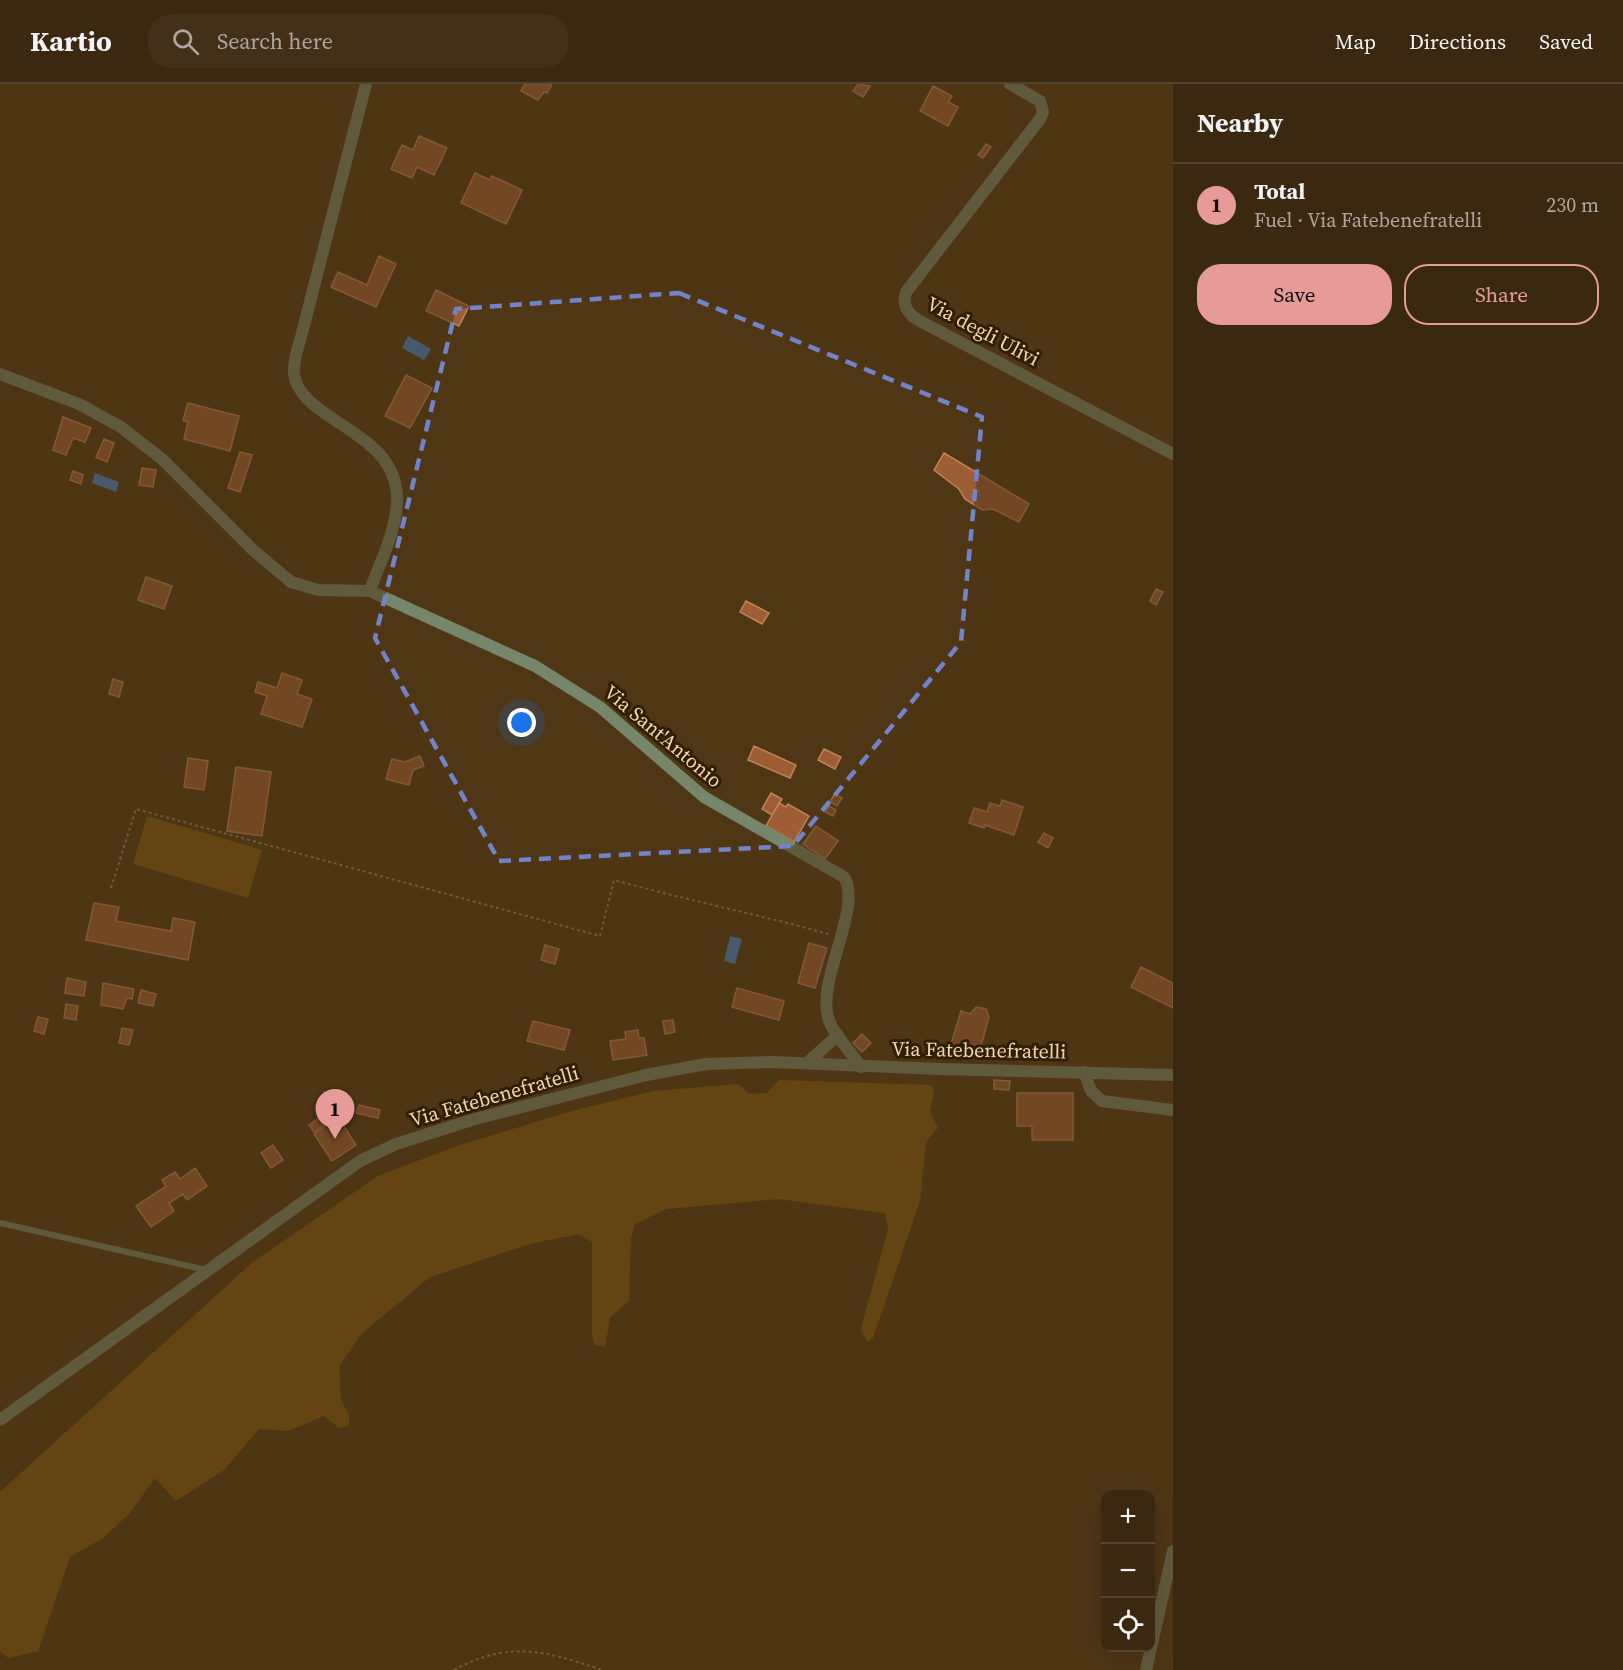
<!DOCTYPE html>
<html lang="en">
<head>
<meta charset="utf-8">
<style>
  body { margin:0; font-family:"Source Serif 4",serif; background:#423019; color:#f1f3f6 }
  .controls { position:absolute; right:18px; bottom:18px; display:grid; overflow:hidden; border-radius:12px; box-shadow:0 6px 24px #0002 }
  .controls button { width:54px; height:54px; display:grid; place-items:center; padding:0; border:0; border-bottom:2px solid #544430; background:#3b2810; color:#f1f3f6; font:30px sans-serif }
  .you { position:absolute; left:522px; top:639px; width:21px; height:21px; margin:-15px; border:4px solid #fff; border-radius:50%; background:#1a73e8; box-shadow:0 0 0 9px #1a73e833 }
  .badge { display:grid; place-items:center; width:39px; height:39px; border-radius:50%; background:#e69b98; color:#111; font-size:20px; font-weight:700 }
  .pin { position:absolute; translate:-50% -50px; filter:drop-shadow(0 2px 3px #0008) }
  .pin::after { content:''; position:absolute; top:32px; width:21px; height:18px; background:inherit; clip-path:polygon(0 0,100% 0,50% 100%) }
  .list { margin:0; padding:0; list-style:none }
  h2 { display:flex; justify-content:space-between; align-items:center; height:78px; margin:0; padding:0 24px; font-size:26px }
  h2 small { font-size:20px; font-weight:400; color:#aca69f }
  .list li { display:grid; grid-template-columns:39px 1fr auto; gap:18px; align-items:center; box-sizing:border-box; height:84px; padding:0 24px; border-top:2px solid #544430 }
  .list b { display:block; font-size:22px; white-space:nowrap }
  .list p { margin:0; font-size:20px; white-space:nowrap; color:#aca69f }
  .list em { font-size:20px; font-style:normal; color:#aca69f }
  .actions { display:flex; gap:12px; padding:18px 24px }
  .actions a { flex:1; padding:14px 0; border:2px solid #e69b98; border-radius:24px; text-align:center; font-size:21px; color:#e69b98 }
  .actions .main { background:#e69b98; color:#111 }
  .icon { flex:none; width:33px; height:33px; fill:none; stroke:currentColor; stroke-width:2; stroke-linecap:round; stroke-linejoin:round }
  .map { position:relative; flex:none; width:1173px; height:1586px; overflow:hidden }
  header { display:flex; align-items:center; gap:36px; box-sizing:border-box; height:84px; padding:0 30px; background:#3b2810; border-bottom:2px solid #544430 }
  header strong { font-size:28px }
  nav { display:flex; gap:33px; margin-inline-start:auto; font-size:21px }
  .search { width:420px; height:54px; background:#423019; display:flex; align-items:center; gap:15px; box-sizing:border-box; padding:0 21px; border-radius:24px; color:#aca69f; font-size:22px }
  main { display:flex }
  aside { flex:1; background:#3b2810 }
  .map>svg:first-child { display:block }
  .green { fill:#805513 }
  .water { fill:#3d86d2 }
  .building { fill:#9d5e36; stroke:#c38158; stroke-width:1.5 }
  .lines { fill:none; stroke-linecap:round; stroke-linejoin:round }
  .path { stroke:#9c8363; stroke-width:2; stroke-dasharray:3 3; stroke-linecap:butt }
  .service { stroke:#76866b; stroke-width:6 }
  .minor { stroke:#76866b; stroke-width:12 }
  .tertiary { stroke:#76866b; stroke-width:12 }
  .marked { fill:none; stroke:#7184cb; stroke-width:4.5; stroke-dasharray:12 8; stroke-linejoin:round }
  .labels { text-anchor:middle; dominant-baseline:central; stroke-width:6; stroke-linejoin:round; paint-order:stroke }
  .street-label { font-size:20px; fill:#f0d6b8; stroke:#311f04 }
</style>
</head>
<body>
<header>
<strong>Kartio</strong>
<div class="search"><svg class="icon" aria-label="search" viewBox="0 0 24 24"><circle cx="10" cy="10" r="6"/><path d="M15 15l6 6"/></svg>Search here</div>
<nav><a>Map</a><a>Directions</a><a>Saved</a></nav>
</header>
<main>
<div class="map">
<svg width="1173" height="1586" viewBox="0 0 1173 1586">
  <rect width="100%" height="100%" fill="#4f3615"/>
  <!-- green -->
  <path class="green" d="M147,732L262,766L248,814L133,780Z
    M779,996L932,1001L934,1010L930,1027L938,1044L926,1058L920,1117L873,1254L867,1257L861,1245L888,1145L885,1129L778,1115L666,1125L635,1140L631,1154L629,1217L610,1233L605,1263L595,1261L592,1252V1158L579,1150L533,1159L430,1193L362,1249L339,1283L341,1316L349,1331V1342L339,1344L324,1332L288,1347L259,1345L224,1386L176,1417L155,1394L129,1430L103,1454L70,1473L38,1567L8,1574L0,1567V1408L253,1178L378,1092L457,1062L572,1027L653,1007L738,1000L749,1010L767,1009Z"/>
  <!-- water -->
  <path class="water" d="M408,252L431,265L424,276L402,264Z
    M95,389L119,398L116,408L92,399Z
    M730,852L742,855L735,880L724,877Z"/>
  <!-- building -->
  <path class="building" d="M525,0H552L547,9L544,8L538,16L521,7Z
    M858,0L870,2L863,13L853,7Z
    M933,2L952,12L948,18L958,23L948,42L920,27Z
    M419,52L447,64L434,91L417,83L412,94L391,85L402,61L413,66Z
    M986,60L991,63L983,74L978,71Z
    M475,89L490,96L492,92L522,106L506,140L461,119Z
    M379,172L396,180L376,223L331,203L338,188L367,201Z
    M436,206L469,222L459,242L426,227Z
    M406,291L432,304L410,344L385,332Z
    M188,319L239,332L230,367L184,355L188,338L183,336Z
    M63,333L91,344L85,358L73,354L66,371L53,366Z
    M104,355L114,359L107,378L96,373Z
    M240,368L252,371L240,408L228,404Z
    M944,369L1029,420L1019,438L993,425L982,426L965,415L959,405L934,386Z
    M142,384L156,386L153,403L139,401Z
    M73,387L83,391L81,400L70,396Z
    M146,493L172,502L164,525L138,516Z
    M1156,505L1163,508L1156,521L1150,517Z
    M746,517L769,529L762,540L740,528Z
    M282,589L302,596L297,610L312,615L302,643L261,630L267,612L255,608L258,598L277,604Z
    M113,595L123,598L119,613L109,610Z
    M754,662L796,681L790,694L748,676Z
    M824,665L841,673L835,685L818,676Z
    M420,672L424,682L413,686L409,701L386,695L392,675L405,678Z
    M188,674L208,677L204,706L184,703Z
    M236,683L271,688L262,752L227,747Z
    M771,709L782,715L772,731L762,725Z
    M835,710L842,714L837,722L830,718Z
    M1002,716L1023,723L1014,751L985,741L984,744L969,739L974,724L987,728L990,719L1000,722Z
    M779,719L786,723L788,720L809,732L794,758L766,742Z
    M829,722L836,726L833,732L825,728Z
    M816,742L838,757L825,775L803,760Z
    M1044,749L1053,754L1048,764L1038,758Z
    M94,819L119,823L116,837L171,847L173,834L195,838L188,876L86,856Z
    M809,859L827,864L815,904L798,899Z
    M545,861L559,865L555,880L541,876Z
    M1141,883L1173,899V924L1131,903Z
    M67,894L86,898L84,912L65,909Z
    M103,899L134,905L132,915L127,914L123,925L101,921Z
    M737,904L784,917L779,936L732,923Z
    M141,906L156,910L153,922L138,919Z
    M66,920L78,922L76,936L64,934Z
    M976,923L986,925L989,933L979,969L951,960L961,927L970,930Z
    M38,933L48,935L44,950L34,947Z
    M673,936L675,948L665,950L663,937Z
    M533,937L570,946L564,966L527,957Z
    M122,944L133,946L129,961L119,959Z
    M638,946L639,954H644L647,971L613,976L610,957L626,955L625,948Z
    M862,950L871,959L862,968L853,959Z
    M994,996L1010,997L1009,1006L994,1005Z
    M1017,1009H1073V1056H1032V1042H1017Z
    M359,1021L380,1026L378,1034L356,1029Z
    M326,1029L331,1036L314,1048L309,1041Z
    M338,1033L356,1061L332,1077L314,1050Z
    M273,1061L283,1076L271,1084L261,1069Z
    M195,1084L207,1102L187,1116L183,1110L169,1119L174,1127L151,1143L136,1122L166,1102L162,1096L175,1088L180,1095Z"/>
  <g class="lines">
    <!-- path -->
    <path class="path" d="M111,804L136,725L600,852L614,796C686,816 757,830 828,850
      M454,1586C509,1556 546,1567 602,1586"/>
    <!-- service -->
    <path class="service" d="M0,1139L206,1186"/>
    <!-- minor -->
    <path class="minor" d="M366,0L302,249C299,261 293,276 294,289C299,338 397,345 397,415C397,447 380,477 370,507
      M1010,0L1040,17L1043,28L1040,35L906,208C902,221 907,229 918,236L1173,370
      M0,290L79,320L121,343L162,375L253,466L291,498L318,506L370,507L535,582L600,623L704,713L844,793C863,823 817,895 828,933C833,951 851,967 861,983
      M807,979L838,951
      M1084,988L1091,1007L1102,1017L1173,1026
      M1146,1586L1173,1467"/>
    <!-- tertiary -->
    <path class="tertiary" d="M0,1336L360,1077L396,1060L475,1035L646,991L706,980L772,978L940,985L1173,991"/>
  </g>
  <!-- marked area -->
  <path d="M0 0H1173V1586H0ZM679,209L982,333L961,558L793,762L499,777L375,554L456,225Z" fill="#4f3615" fill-opacity=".55" fill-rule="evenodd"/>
  <path class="marked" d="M679,209L982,333L961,558L793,762L499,777L375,554L456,225Z"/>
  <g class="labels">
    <!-- street labels -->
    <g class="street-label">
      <text transform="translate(983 247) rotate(28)">Via degli Ulivi</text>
      <text transform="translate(663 652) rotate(40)">Via Sant'Antonio</text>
      <text transform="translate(979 966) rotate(1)">Via Fatebenefratelli</text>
      <text transform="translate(494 1012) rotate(-16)">Via Fatebenefratelli</text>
    </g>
  </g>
</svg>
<div class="controls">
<button>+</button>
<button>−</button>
<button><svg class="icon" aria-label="locate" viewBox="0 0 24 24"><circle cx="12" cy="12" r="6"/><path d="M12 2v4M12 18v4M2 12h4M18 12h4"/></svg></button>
</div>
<div class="you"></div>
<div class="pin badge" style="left:335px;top:1055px">1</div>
</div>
<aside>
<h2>Nearby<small></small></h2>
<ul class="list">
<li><span class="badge">1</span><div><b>Total</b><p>Fuel · Via Fatebenefratelli</p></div><em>230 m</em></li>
</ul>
<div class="actions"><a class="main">Save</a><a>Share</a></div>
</aside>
</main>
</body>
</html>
